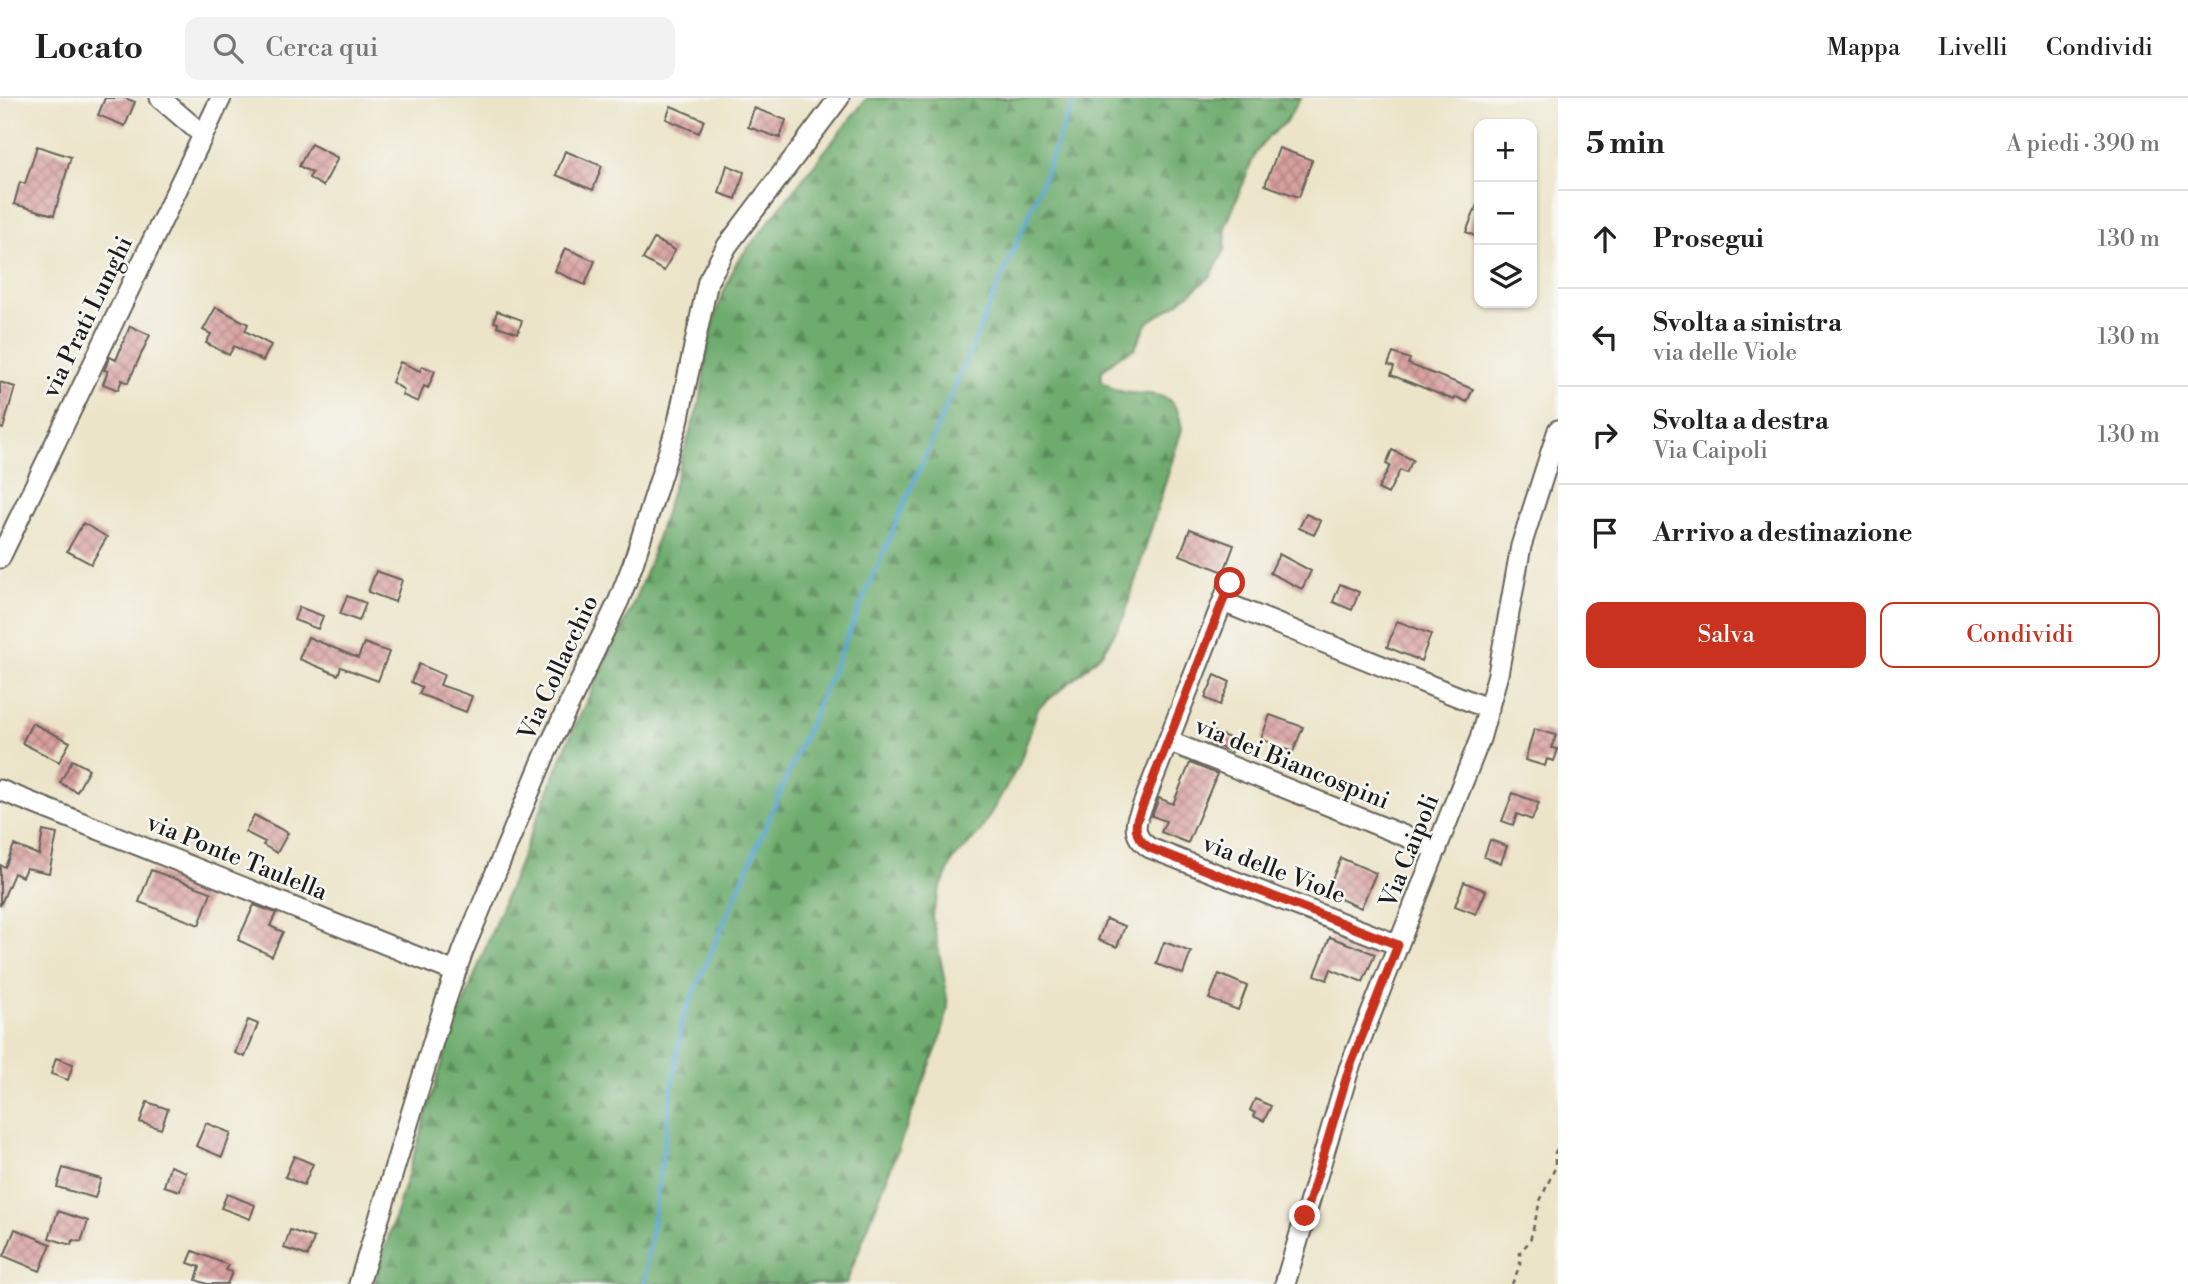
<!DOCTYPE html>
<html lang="it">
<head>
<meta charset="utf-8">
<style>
  body { margin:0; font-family:"Libre Bodoni",serif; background:#f2f2f2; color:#222 }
  .controls { position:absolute; right:21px; top:21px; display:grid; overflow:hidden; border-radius:14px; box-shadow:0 2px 5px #0004 }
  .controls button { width:63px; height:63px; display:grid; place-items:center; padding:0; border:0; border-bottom:2px solid #e0e0e0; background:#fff; color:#222; font:35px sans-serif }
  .stop { position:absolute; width:21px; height:21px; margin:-16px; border:5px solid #c8321e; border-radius:50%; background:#fff }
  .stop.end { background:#c8321e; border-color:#fff; box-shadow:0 2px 7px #0008 }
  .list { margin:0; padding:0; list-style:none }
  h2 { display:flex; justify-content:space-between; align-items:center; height:91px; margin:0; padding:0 28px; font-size:30px }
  h2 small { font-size:23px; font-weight:400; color:#767676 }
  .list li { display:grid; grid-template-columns:46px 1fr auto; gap:21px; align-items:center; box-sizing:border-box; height:98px; padding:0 28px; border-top:2px solid #e0e0e0 }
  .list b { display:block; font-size:26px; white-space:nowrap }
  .list p { margin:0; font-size:23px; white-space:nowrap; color:#767676 }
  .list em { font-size:23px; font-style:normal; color:#767676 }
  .actions { display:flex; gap:14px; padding:21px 28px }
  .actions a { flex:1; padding:16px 0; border:2px solid #c8321e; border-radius:14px; text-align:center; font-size:24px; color:#c8321e }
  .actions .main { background:#c8321e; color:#fff }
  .icon { flex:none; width:38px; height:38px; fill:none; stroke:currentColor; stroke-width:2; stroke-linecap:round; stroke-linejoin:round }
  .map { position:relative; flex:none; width:1558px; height:1186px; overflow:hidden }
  header { display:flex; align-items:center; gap:42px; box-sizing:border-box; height:98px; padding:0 35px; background:#fff; border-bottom:2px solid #e0e0e0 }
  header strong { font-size:33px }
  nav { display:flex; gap:38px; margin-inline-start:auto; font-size:24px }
  .search { width:490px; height:63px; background:#f2f2f2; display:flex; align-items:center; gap:18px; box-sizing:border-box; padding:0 24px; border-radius:14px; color:#767676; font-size:26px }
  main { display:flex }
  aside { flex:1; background:#fff }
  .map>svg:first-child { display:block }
  .forest { fill:url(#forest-firs); stroke:#456445; stroke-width:2 }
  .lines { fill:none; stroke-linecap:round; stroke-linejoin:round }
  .stream { stroke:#52a3cd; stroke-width:4.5 }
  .building { fill:url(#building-cross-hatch) }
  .minor-casing { stroke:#656258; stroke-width:23 }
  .path { stroke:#656258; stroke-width:2.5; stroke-dasharray:5 5; stroke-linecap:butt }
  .minor { stroke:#fff; stroke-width:19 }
  .route { stroke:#c8321e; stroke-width:9 }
  .labels { text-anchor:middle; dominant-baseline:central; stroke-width:5; stroke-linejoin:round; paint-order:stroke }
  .street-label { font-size:24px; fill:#1c1c1c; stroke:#f6f6f2 }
</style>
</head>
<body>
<header>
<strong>Locato</strong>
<div class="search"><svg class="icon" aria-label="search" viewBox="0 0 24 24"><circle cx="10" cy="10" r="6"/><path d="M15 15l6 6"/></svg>Cerca qui</div>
<nav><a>Mappa</a><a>Livelli</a><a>Condividi</a></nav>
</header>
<main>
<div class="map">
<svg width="1558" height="1186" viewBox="0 0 1558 1186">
  <defs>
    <pattern id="forest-firs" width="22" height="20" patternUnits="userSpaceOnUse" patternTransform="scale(1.75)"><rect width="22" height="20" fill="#6eac6e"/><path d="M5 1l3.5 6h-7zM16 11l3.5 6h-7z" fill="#5a8b5a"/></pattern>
    <pattern id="building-cross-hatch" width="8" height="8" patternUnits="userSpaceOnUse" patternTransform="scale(1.75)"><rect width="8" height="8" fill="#d9a1a0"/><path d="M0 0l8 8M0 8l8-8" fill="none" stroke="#af8282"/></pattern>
  </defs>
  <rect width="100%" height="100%" fill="#f6f6f2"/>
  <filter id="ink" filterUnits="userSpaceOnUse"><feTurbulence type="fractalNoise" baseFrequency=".0143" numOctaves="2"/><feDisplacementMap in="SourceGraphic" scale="14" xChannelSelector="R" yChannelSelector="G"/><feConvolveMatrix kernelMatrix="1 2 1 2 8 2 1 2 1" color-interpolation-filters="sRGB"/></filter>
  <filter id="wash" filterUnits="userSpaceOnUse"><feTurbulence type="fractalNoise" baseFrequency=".00686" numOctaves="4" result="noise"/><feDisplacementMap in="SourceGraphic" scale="28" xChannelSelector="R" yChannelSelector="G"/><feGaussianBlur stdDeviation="1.57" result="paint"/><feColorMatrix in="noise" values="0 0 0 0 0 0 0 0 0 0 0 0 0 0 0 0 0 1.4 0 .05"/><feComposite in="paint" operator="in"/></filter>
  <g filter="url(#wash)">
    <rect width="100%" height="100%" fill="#ece4c8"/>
    <!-- forest -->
    <path class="forest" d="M867,0H1301L1285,25L1269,38L1255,56L1226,128L1225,152L1210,179L1178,205L1148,224L1135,250L1118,259L1102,273L1101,283C1106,286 1111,290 1116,292C1146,302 1175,283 1182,331L1124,519L1103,554L1080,576L1038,610L1019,667L978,737L953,762L940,791L932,818L945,885L948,910L941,939L846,1186H374L447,949L484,853L571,636L630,513L648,469L701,299L707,252L719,205L736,165Z"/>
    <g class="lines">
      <!-- stream -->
      <path class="stream" d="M644,1186L682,922L1030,114L1075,0"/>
    </g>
    <g id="blocks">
      <!-- building -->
      <path class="building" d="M105,0H125L135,4L125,28L98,17Z
        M671,8L704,22L699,35L666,21Z
        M754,10L786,22L780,40L748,29Z
        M311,46L338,60L323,88L309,80L312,75L299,68Z
        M37,48L71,59L54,117L14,106L20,84L25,86Z
        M1279,50L1312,62L1299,99L1265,87Z
        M565,53L602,68L593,92L556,77Z
        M727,67L744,74L736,101L719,95Z
        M1479,102V140L1466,134Z
        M654,141L675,152L664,173L643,161Z
        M565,150L595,163L585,187L555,173Z
        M216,209L248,226L245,233L271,247L263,263L234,248L229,257L206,245L211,236L203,232Z
        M497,213L522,222L518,235L497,228L498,225L494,224Z
        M130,228L150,237L128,285L122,282L118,292L103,286L108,273L104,272L110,259L116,262Z
        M1393,255L1410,261L1408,266L1473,291L1467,304L1456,299L1454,302L1391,277L1394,269L1388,267Z
        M400,264L420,273L422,268L435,273L428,290L424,288L418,304L402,297L404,292L392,284Z
        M0,284L15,289L3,331L0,330Z
        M1392,352L1413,362L1406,375L1400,372L1388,396L1378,391L1390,368L1386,366Z
        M1306,416L1321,423L1314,437L1299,430Z
        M83,425L107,439L91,466L67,453Z
        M1190,431L1234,447L1224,474L1180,457Z
        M1279,456L1311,473L1302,491L1270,475Z
        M376,473L402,482L395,504L368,494Z
        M1340,486L1359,494L1352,512L1333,504Z
        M347,498L366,505L359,523L340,516Z
        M299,509L323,518L318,531L294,522Z
        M1397,523L1431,536L1421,563L1387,549Z
        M308,539L358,560L364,545L389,554L378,583L341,569L338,577L299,561Z
        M419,566L444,577L440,587L472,598L466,614L419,596L422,589L411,584Z
        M1215,577L1230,584L1220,607L1205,600Z
        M1270,617L1303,629L1293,654L1261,641Z
        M32,625L70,644L59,664L22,645Z
        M1534,631L1556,637L1552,650L1558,651L1554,663L1547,661L1545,668L1525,662Z
        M1214,634L1235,642L1231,654L1210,645Z
        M72,662L89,671L77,694L60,685Z
        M1190,665L1217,676L1188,745L1161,734L1166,723L1152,718L1159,700L1173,706Z
        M1513,695L1539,705L1532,722L1517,716L1513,727L1502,723Z
        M254,717L288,735L277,755L263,747L265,744L245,734Z
        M43,733L57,736L49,775L26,770L22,779L14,775L0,808V767L5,769L14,747L39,757Z
        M1490,742L1507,748L1501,765L1484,759Z
        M1341,760L1376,775L1361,810L1326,795Z
        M151,772L211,794L199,827L139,804Z
        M1464,784L1486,793L1476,816L1455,808Z
        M254,807L276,815L270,828L283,834L272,858L238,842Z
        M1106,821L1125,828L1117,849L1098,842Z
        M1330,839L1375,856L1363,884L1331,871L1327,882L1315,877Z
        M1164,844L1191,854L1183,876L1156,866Z
        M1219,876L1247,888L1238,912L1209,901Z
        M248,922L258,926L245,959L235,955Z
        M56,960L73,966L68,982L51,976Z
        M1255,1001L1271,1008L1264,1023L1253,1018L1255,1015L1250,1012Z
        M147,1004L168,1011L161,1031L140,1024Z
        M206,1025L231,1035L222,1059L196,1048Z
        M294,1058L313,1066L304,1087L285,1079Z
        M170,1068L186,1074L180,1093L164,1088Z
        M63,1070L101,1081L95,1100L57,1089Z
        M227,1096L255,1107L250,1121L221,1110Z
        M58,1113L88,1123L81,1144L73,1142L71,1147L49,1140Z
        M15,1131L51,1146L40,1173L4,1158Z
        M290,1132L314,1140L308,1158L284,1150Z
        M193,1153L228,1167L226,1172L232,1174L227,1186H207L196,1182L200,1169L188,1165Z"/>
    </g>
  </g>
  <g filter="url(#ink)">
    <use href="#blocks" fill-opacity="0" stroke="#656258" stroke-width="2"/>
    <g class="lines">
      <!-- minor casing -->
      <g class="minor-casing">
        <path id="minor" d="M160,0L203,37
          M0,460L221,0
          M1230,485L1137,722C1134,735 1139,743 1150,750L1398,847
          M1223,504L1489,611
          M1168,643L1437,751
          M0,692L455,874
          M359,1186L444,908L463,853L544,659L619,502L633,466L678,324L708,183L727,148L839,0
          M1285,1186L1349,971L1480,641L1498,576L1521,448L1558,332"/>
      </g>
      <!-- path -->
      <path class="path" d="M1512,1186L1520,1167V1154L1530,1143L1540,1103L1555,1070V1055L1558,1048"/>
      <!-- minor -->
      <use href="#minor" class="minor"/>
    </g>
  </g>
  <g class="lines" filter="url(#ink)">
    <!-- route -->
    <path class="route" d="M1230,485L1137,722C1134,735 1139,743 1150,750L1398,847L1349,971L1305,1118"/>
  </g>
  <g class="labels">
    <!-- street labels -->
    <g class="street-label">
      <text transform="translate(88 219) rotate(-64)">via Prati Lunghi</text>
      <text transform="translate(559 570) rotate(-65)">Via Collacchio</text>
      <text transform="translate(1292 666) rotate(22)">via dei Biancospini</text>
      <text transform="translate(1410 753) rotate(-68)">Via Caipoli</text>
      <text transform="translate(237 760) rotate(22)">via Ponte Taulella</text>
      <text transform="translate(1274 772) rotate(21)">via delle Viole</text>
    </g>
  </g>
</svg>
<div class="controls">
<button>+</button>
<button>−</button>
<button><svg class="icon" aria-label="layers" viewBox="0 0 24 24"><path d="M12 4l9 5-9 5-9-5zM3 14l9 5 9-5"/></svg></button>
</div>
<div class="stop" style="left:1230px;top:485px"></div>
<div class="stop end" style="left:1305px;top:1118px"></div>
</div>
<aside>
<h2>5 min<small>A piedi · 390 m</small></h2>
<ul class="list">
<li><svg class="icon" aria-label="ahead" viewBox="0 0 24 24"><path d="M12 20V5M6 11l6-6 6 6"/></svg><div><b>Prosegui</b></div><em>130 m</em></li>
<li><svg class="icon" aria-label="left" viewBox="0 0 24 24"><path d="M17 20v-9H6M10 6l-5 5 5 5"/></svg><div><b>Svolta a sinistra</b><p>via delle Viole</p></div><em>130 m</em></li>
<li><svg class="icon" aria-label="right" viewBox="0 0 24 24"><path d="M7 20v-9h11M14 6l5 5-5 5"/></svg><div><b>Svolta a destra</b><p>Via Caipoli</p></div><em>130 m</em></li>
<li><svg class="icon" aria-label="arrive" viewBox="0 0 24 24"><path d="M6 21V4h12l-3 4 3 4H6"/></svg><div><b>Arrivo a destinazione</b></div></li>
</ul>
<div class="actions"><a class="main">Salva</a><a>Condividi</a></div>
</aside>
</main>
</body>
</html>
